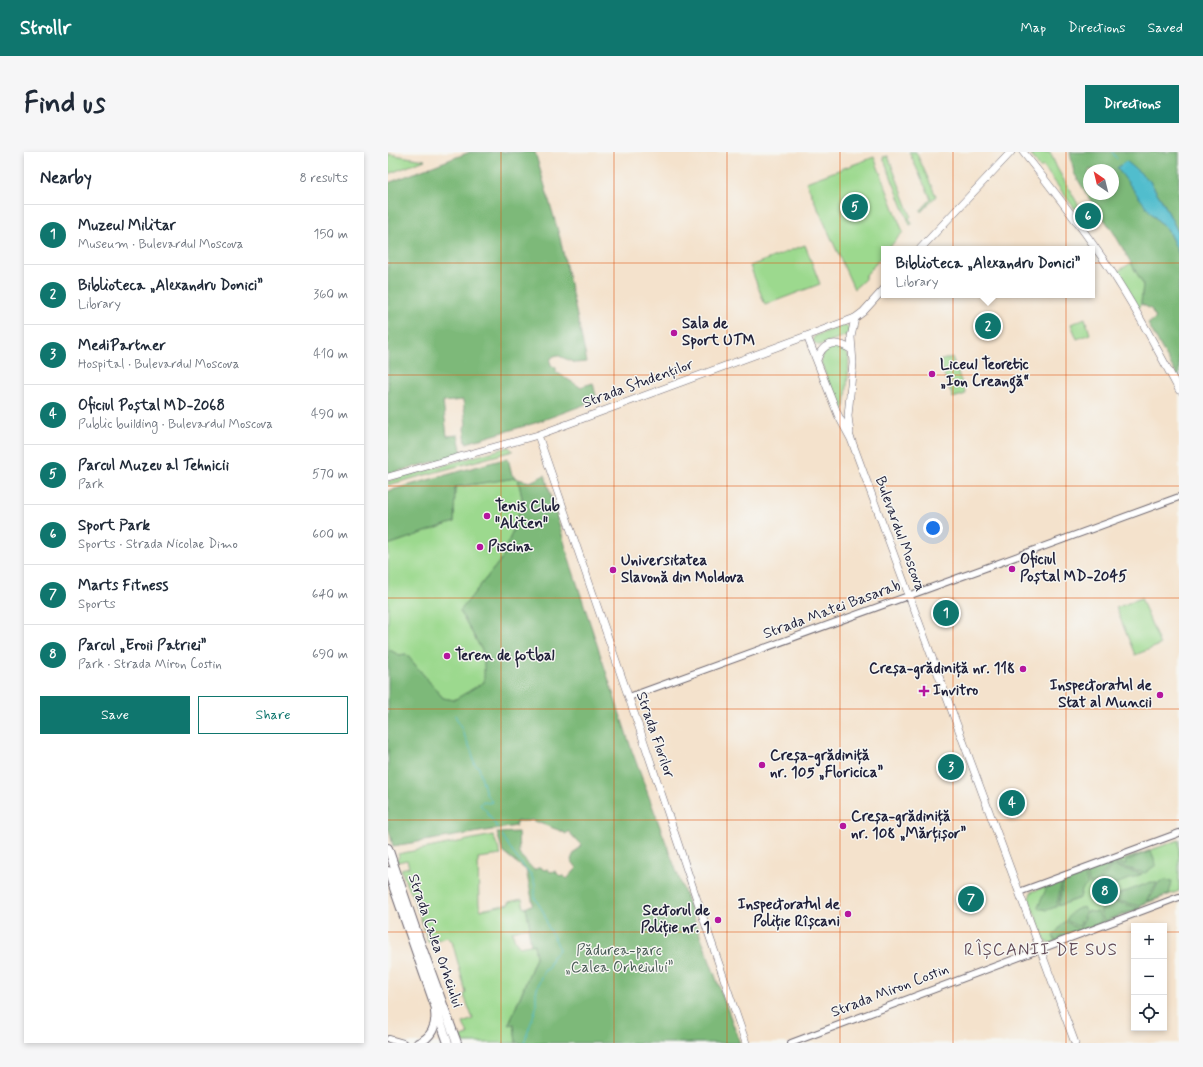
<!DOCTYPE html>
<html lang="en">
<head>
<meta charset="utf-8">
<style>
  body { margin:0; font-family:Mynerve,sans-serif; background:#f6f6f7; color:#1f2937 }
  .controls { position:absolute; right:12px; bottom:12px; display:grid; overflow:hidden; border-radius:0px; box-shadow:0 2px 6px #0003 }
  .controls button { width:36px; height:36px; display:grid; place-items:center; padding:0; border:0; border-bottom:1px solid #e0e1e3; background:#fff; color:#1f2937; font:20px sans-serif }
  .compass { position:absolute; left:695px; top:12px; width:36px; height:36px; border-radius:50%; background:#fff; box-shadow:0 2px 6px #0003; rotate:325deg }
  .you { position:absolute; left:545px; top:376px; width:14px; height:14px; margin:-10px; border:3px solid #fff; border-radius:50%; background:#1a73e8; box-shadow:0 0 0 6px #1a73e833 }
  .badge { display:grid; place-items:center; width:26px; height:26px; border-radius:50%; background:#0f766e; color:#fff; font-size:13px; font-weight:700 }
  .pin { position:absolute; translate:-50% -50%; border:2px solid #fff; box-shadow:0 1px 4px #0006 }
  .popup { position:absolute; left:493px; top:94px; width:214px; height:52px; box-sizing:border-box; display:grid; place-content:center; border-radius:0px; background:#fff; filter:drop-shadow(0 1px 3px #0005); font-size:13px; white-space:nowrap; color:#747a83 }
  .popup b { font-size:15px; color:#1f2937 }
  .popup::after { content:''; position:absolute; left:50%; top:100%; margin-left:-8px; border:8px solid transparent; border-top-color:#fff }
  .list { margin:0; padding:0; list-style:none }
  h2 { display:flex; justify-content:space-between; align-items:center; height:52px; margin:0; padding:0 16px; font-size:17px }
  h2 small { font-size:13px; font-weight:400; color:#747a83 }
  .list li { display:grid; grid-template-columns:26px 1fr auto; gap:12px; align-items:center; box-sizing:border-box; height:60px; padding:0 16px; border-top:1px solid #e0e1e3 }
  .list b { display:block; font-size:15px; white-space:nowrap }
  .list p { margin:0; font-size:13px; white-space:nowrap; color:#747a83 }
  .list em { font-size:13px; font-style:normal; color:#747a83 }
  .actions { display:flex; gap:8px; padding:12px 16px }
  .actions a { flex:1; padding:9px 0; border:1px solid #0f766e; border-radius:0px; text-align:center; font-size:14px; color:#0f766e }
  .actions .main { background:#0f766e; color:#fff }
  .icon { flex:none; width:22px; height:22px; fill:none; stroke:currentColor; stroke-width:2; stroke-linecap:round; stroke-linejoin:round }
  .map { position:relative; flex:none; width:791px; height:891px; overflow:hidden; border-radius:0px }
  header { display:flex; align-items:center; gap:24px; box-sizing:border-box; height:56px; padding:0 20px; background:#0f766e; color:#fff }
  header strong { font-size:19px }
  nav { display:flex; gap:22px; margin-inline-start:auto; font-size:14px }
  .intro { display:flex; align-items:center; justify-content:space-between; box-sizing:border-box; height:96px; padding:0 24px }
  h1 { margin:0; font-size:28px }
  .button { padding:10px 18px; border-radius:0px; background:#0f766e; color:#fff; font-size:14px; font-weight:700 }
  main { display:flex; gap:24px; padding:0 24px }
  aside { flex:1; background:#fff; border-radius:0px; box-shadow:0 2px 6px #0003 }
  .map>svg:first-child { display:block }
  .green { fill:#9cd98e; stroke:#5f7e64 }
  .forest { fill:#7db979; stroke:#506e5a; fill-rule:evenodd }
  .water { fill:#51bdcd; stroke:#3a7084 }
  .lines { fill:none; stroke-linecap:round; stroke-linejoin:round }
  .stream { stroke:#51bdcd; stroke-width:1 }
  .tertiary-casing { stroke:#6c656e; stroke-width:8 }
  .secondary-casing { stroke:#6c656e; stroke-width:8 }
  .primary-casing { stroke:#6c656e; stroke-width:8 }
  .trunk-casing { stroke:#6c656e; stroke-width:10 }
  .tertiary { stroke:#fff; stroke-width:6 }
  .secondary { stroke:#fff; stroke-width:7 }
  .primary { stroke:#fff; stroke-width:7 }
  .trunk { stroke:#fff; stroke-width:8 }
  .grid { fill:none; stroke:#de560e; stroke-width:1; stroke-opacity:0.55 }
  .poi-dot { fill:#b5179e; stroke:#f6f6f2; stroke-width:1.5 }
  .labels { text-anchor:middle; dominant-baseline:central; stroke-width:3; stroke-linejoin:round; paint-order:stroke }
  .poi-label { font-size:15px; font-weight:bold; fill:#22223b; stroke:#f6f6f2; text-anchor:start }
  .street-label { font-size:15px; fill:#22223b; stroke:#f6f6f2 }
  .park-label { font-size:15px; fill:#475954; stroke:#f6f6f2 }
  .quarter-label { font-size:17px; letter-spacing:1px; fill:#634c58; stroke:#f6f6f2 }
</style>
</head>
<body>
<header>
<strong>Strollr</strong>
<nav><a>Map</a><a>Directions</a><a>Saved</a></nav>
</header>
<div class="intro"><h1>Find us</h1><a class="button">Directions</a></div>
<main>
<aside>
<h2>Nearby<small>8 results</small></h2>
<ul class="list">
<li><span class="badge">1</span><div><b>Muzeul Militar</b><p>Museum · Bulevardul Moscova</p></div><em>150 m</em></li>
<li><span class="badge">2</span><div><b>Biblioteca „Alexandru Donici”</b><p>Library</p></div><em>360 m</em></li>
<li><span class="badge">3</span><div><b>MediPartner</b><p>Hospital · Bulevardul Moscova</p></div><em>410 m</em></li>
<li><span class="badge">4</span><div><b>Oficiul Poștal MD-2068</b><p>Public building · Bulevardul Moscova</p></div><em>490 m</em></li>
<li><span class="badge">5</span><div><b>Parcul Muzeu al Tehnicii</b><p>Park</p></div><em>570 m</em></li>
<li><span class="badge">6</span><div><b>Sport Park</b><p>Sports · Strada Nicolae Dimo</p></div><em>600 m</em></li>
<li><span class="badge">7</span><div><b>Marts Fitness</b><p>Sports</p></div><em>640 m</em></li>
<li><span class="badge">8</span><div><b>Parcul „Eroii Patriei”</b><p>Park · Strada Miron Costin</p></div><em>690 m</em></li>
</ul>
<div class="actions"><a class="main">Save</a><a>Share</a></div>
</aside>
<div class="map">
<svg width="791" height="891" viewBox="0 0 791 891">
  <rect width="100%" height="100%" fill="#f6f6f2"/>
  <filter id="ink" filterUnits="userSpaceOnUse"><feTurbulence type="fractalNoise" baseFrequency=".025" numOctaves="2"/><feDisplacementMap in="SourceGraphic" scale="8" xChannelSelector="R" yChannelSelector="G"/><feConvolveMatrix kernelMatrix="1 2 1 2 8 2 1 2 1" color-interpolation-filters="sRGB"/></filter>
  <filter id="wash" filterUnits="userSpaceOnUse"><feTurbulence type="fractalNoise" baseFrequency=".012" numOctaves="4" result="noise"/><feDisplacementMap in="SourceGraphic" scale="16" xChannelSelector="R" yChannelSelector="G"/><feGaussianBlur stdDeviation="0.9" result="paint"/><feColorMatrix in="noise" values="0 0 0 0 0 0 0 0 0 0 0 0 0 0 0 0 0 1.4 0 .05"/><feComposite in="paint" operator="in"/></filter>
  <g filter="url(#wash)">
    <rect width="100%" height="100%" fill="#f4e2cc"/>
    <!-- green -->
    <path class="green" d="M521,0H528L548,44L533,60V58L543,47Z
      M641,0H662L669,16L691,54L687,57L655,14L652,16Z
      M0,2L37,8L0,22Z
      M500,4L523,64L521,66L524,72L522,73L495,5Z
      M486,5L515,80L500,97H496V102L477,124V127L466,137L418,30Z
      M417,93L432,132L377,153L362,114Z
      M743,111L755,132L753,152L750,156L729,120Z
      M697,166L702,182L689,187L683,172Z
      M455,173L459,174L461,177V180L459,183L432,193H429L426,190L425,187L427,184Z
      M444,195C450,195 457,197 460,203C462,209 458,245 457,254L455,257H453L450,255L433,210L436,201L439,197Z
      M564,205L578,242L565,246L551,209Z
      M121,295L125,299L0,333V329Z
      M128,326L130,327L135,350L115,405L72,459L96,502L97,530L66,548L55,546L18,502L11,503L0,497V393L66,370L67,335Z
      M753,446L772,493L747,503L728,456Z
      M105,683L113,703L90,706L91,752L93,758L121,752V750L134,747L136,756H138L142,775L124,779L127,788L131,795L146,792L148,805L121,872L126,871L128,891H76L73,885L80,883L75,871L85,867L76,843L78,841L64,789L59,785L42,790L40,789L31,761L22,738L19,734L13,717L21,715L19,708L10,710L9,707L11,705L10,702Z
      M791,688V739L753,753L752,757L663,791L658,790L657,788L641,747L643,740L722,710L726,711Z"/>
    <!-- forest -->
    <path class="forest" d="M82,0H147L172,86L199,210L187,211L169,203L164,205L162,209L163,213L168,216V220L192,235L205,231L209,248L147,271L78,291L76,276L78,272L75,248L55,250L59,284L70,283L74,302L0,322V31Z
      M682,0H791V82L776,52L761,28L763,61L780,79L791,102V227L760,172L768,166L763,157L753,152L755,132L726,81L701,46L686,21ZM701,18H725V42H701Z
      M120,306L124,323L128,326L67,335L66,370L0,393V339Z
      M157,323L182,410L244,599L352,891H128L126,872L121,873L148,805L146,792L143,793L140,776L142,775L138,756L145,752L138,718L115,700L109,681L130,680L131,702L146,718L152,715L156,718L160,717L162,720L167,719L173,725L175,723L179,727L189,716L183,708L185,703L193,693L180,679L178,682L173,679L143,668L140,669H129L128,670V674L5,694L0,674V497L11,503L18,502L55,546L66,548L96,530V502L72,459L115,405L135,350L130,327L142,330Z
      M763,699L768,713L757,721L727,713L734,710L735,713L738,712L737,709Z
      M721,712L723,713L708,731L702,732L698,720Z
      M724,714L754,722L717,736L710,732Z
      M696,721L700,732L694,738L692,746L670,754L676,728Z
      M777,728L784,729L781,742L760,750L771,730Z
      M674,729L668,755L659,758L655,757H651L650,755L659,735Z
      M763,730L769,731L757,751L753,752L752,754L721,747V746Z
      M720,748L751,756L716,769L712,759L719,753Z
      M695,755L698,758L691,775L678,768L686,758Z
      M700,759L705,760H710L714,770L693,778L692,776Z
      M677,769L690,777L691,779L688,780L687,779L671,785V787L667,789L665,784Z"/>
    <!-- water -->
    <path class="water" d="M738,9L761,28L776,52L791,82V102L780,79L763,61L729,16Z"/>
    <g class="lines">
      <!-- stream -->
      <path class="stream" d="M724,0L729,7
        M67,563L83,598L87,613L90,614L91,616L98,642L104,650L100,651L95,649L92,653L97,657L109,675
        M114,683L125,701L139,719L143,722L147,733V746L156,761L160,775L169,791L171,798L164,805L160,817L157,818L154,822L148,840V856L136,891"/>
    </g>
  </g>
  <g filter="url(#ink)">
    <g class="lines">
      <!-- tertiary casing -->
      <g class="tertiary-casing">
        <path id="tertiary" d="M241,545L589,419L791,345
          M631,740L791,681
          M1,887L15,891
          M403,891L791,745"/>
      </g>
      <!-- secondary casing -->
      <g class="secondary-casing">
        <path id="secondary" d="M635,0C664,36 692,73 718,111C745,151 768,195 791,238
          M532,97L623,0
          M150,283L252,578L305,736L358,891
          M0,325L150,283L467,166L475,160L496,137"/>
      </g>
      <!-- primary casing -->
      <g class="primary-casing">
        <path id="primary" d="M419,184L450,263L463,287L687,891
          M429,208C435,189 449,188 464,198
          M462,281L460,264L465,211L463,185L467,166"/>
      </g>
      <!-- trunk casing -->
      <g class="trunk-casing">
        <path id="trunk" d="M0,696L32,790L69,891
          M0,719L60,891
          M30,891C43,886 49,874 47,860"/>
      </g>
      <!-- tertiary -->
      <use href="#tertiary" class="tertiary"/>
      <!-- secondary -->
      <use href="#secondary" class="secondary"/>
      <!-- primary -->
      <use href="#primary" class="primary"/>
      <!-- trunk -->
      <use href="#trunk" class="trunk"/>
    </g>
  </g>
  <!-- grid -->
  <path class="grid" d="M113,0V891M226,0V891M339,0V891M452,0V891M565,0V891M678,0V891M0,111H791M0,223H791M0,334H791M0,446H791M0,557H791M0,668H791M0,780H746M776,780H791"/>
  <!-- markers -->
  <g class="poi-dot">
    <circle cx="286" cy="181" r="4"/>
    <circle cx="544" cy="222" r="4"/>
    <circle cx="99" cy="364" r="4"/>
    <circle cx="92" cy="395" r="4"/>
    <circle cx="624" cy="417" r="4"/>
    <circle cx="225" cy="418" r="4"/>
    <circle cx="59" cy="504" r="4"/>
    <circle cx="635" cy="517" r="4"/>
    <path d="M534 533h4v4h4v4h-4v4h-4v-4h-4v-4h4z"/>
    <circle cx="772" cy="543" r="4"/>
    <circle cx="374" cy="613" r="4"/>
    <circle cx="455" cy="674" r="4"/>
    <circle cx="460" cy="762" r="4"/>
    <circle cx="330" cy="768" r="4"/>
  </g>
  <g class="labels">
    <!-- poi labels -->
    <g class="poi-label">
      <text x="294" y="172">Sala de<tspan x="294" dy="17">Sport UTM</tspan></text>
      <text x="552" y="213">Liceul Teoretic<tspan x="552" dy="17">„Ion Creangă“</tspan></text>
      <text x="107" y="355">Tenis Club<tspan x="107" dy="17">"Aliten"</tspan></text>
      <text x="100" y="395">Piscina</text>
      <text x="632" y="408">Oficiul<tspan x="632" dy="17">Poștal MD-2045</tspan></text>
      <text x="233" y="409">Universitatea<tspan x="233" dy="17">Slavonă din Moldova</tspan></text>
      <text x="67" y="504">Teren de fotbal</text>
      <text x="627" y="517" text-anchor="end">Creșa-grădiniță nr. 118</text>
      <text x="764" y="534" text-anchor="end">Inspectoratul de<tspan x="764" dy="17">Stat al Muncii</tspan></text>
      <text x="545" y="539">Invitro</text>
      <text x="382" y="604">Creșa-grădiniță<tspan x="382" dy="17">nr. 105 „Floricica”</tspan></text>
      <text x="463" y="665">Creșa-grădiniță<tspan x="463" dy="17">nr. 108 „Mărțișor”</tspan></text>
      <text x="452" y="753" text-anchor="end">Inspectoratul de<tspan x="452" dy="17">Poliție Rîșcani</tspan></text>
      <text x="322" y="759" text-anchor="end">Sectorul de<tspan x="322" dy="17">Poliție nr. 1</tspan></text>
    </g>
    <!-- street labels -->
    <g class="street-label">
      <text transform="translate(250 232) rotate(-20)">Strada Studenților</text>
      <text transform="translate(512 382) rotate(70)">Bulevardul Moscova</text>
      <text transform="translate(444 458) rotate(-20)">Strada Matei Basarab</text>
      <text transform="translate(267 583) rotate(71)">Strada Florilor</text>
      <text transform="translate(47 789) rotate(71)">Strada Calea Orheiului</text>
      <text transform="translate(502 839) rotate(-21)">Strada Miron Costin</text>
    </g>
    <!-- park labels -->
    <g class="park-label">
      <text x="231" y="799">Pădurea-parc<tspan x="231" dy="17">„Calea Orheiului”</tspan></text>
    </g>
    <!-- quarter labels -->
    <g class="quarter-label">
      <text x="653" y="798">RÎȘCANII DE SUS</text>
    </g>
  </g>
</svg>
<div class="controls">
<button>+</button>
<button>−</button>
<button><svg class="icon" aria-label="locate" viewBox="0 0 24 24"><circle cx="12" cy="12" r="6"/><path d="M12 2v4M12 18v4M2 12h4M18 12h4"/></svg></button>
</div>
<svg class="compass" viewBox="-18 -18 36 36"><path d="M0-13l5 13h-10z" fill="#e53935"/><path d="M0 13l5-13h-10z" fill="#747a83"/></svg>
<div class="you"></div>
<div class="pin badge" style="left:558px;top:461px">1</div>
<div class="pin badge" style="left:600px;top:174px">2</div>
<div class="popup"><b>Biblioteca „Alexandru Donici”</b>Library</div>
<div class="pin badge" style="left:563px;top:615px">3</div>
<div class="pin badge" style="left:624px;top:651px">4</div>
<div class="pin badge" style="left:467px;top:55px">5</div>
<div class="pin badge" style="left:700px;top:64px">6</div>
<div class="pin badge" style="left:583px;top:747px">7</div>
<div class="pin badge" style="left:717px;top:739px">8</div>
</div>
</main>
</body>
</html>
